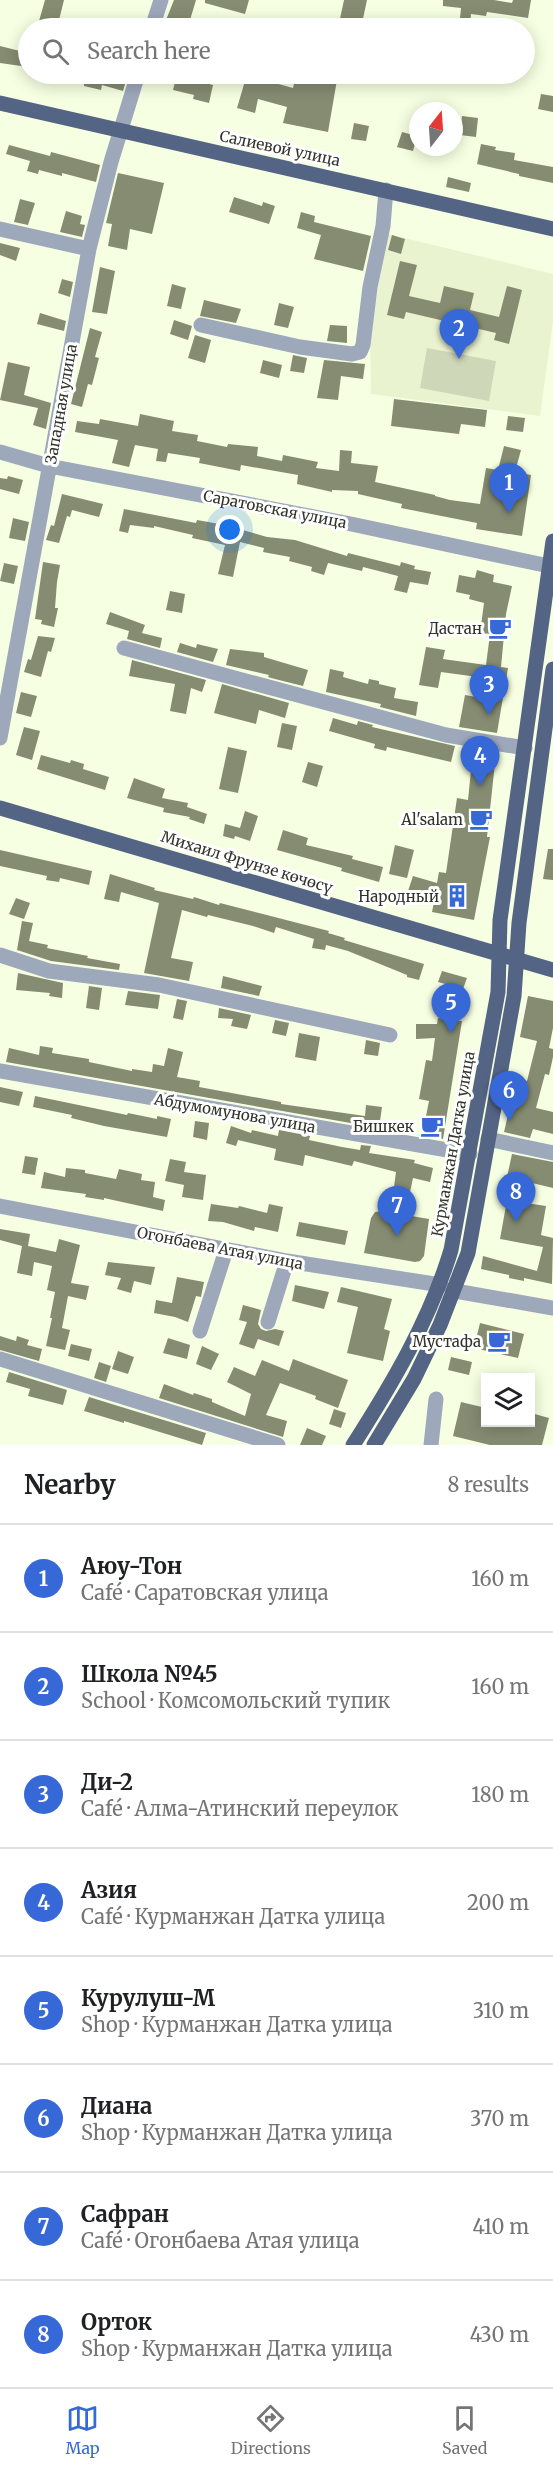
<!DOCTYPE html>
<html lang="en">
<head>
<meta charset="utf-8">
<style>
  body { margin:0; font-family:Merriweather,serif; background:#f2f2f2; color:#202124 }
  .controls { position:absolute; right:18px; bottom:18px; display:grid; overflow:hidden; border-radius:0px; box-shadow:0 3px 15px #0003 }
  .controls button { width:54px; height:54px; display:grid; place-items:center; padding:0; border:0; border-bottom:2px solid #e0e0e0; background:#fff; color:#202124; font:30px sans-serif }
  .compass { position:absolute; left:409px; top:102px; width:54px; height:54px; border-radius:50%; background:#fff; box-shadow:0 3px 15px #0003; rotate:17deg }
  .you { position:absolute; left:230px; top:530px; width:21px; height:21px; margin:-15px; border:4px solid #fff; border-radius:50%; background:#1a73e8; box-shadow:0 0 0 9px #1a73e833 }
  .badge { display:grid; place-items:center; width:39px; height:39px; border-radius:50%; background:#3768d8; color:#fff; font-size:20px; font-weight:700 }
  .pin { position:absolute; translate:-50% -50px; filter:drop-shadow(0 2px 3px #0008) }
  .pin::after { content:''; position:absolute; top:32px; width:21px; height:18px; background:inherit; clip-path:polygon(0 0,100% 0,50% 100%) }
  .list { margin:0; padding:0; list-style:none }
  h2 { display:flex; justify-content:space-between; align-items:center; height:78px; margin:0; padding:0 24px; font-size:26px }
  h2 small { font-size:20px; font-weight:400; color:#757577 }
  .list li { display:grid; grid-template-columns:39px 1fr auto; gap:18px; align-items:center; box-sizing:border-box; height:108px; padding:0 24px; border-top:2px solid #e0e0e0 }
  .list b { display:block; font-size:22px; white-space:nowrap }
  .list p { margin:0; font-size:20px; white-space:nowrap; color:#757577 }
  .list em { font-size:20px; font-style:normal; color:#757577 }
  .icon { flex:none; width:33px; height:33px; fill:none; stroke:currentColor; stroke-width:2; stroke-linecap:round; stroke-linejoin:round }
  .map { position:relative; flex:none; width:553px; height:1445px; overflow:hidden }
  .search { position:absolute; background:#fff; box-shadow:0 3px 15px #0003; left:18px; right:18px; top:18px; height:66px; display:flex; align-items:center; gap:15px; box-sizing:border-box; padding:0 21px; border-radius:33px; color:#757577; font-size:22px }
  .sheet { height:942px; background:#fff }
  nav { display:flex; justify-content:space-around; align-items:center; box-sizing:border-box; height:84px; border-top:2px solid #e0e0e0; background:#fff; font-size:16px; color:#757577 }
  nav a { display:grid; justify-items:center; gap:3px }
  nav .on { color:#3768d8 }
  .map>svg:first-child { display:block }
  .built { fill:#eaf3cf }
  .pitch { fill:#cfd7b9 }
  .building { fill:#858c72 }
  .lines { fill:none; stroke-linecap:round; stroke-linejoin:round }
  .minor { stroke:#9ea8bb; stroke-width:15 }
  .major { stroke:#546485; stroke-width:15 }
  .labels { text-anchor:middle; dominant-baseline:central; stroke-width:6; stroke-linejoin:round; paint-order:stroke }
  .street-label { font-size:15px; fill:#313429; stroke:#fff }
  .poi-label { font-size:15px; fill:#313429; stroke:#fff; text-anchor:end }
</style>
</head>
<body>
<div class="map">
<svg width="553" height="1445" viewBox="0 0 553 1445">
  <rect width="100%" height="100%" fill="#f7ffe2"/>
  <!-- built -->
  <path class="built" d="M388,234L553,274V322L540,416L371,394L370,324Z"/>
  <!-- pitch -->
  <path class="pitch" d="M427,348L496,361L489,401L420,388Z"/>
  <!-- building -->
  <path class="building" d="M45,0H64L57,28H37Z
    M174,0H196L190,20L184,18L181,28L164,25Z
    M205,0H249L245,14L205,3Z
    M344,0H367L361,28H338Z
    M443,0H494L512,3L513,0H531L528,18L487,12L486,16L471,14L470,28H459L461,8L443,6Z
    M0,46L28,53V67L0,63Z
    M58,74H128L123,91L102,85L101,90L84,86V84L58,77Z
    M177,74H193L191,79L213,85L209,103L193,99L194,95L173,90Z
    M247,74H265L264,80L293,88L296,74H338L328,132L283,123L287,107L258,99L255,113L237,108Z
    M541,94L553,96V112L538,109Z
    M462,116L478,118L476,137L460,135Z
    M354,123L369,126L366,141L351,139Z
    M402,132L417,136L413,151L397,147Z
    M481,144L496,147L495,150L515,153L514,160L553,167V183L519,176V174L477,164Z
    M9,145L50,156L51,152L100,165L96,182L62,173V176L39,170L38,174L27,171L30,161L6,154Z
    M118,173L164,183L152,234L130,229L127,250L108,246L112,224L106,223Z
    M448,177L471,183L469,192L446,187Z
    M234,197L262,206L263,202L275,206L269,224L229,212Z
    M20,199L35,203L28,225L14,222Z
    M66,211L82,216L80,224L85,225L82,237L60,232Z
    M301,212L315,216L314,222L371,236L363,271L314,259L321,235L297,228Z
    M392,235L405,239L401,254L388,250Z
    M0,243L20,248L16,261L0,255Z
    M400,261L417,265L409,296L440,303L444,286L474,293L470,310L499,317L507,286L522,290L509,344L494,340L496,333L406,312L404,319L387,315Z
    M100,267L115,271L107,314L92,312Z
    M62,279L73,282L70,297L58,293Z
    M172,284L186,288L181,309L167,306Z
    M204,300L241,309L236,323L200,316Z
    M279,303L294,307L288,328L274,325Z
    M40,313L66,321L64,331L37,324Z
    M174,320L192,326L188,340L170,334Z
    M330,325L347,326V343L327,341Z
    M90,328L102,332L95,357L99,358L92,385L88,384L82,407L71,404Z
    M195,335L211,340L205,363L188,358Z
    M293,355L307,358L304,373L290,371Z
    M263,360L282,365L279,378L260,373Z
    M324,360L365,364L363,379L341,376L338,400L317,398Z
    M8,362L30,367L24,395L51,403L46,429L33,425L38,408L0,400Z
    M394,399L487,410L485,427L461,424L459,434L391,426Z
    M140,414L174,421L172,431L198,435L197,441L227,447L228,444L258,447L257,456L282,461L283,455L318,462L316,468L339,471L340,450L352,451L351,463L378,466L375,482L435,495V496L450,500L480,504L486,468L498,470L504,446L521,450L515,472L531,475L522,536L476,529L477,523L401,508L402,504L358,494V491L332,490V492L297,484L298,475L241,465L240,471L199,463L200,458L168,453L166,462L156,461L158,449L135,445L129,467L112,463L118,440L75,432L77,421L99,424L100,419L138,426Z
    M508,416L525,418L523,432L506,430Z
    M8,476L23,480L19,494L0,489V478L7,479Z
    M62,494L103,504L99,517L72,510L70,517L67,516L59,543L46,540L51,525L54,526Z
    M124,509L196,523L197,520L225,525L267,537L295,540L347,556L348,553L400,566L401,562L415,566L414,569L431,572L428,585L410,582L407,593L394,590L398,576L363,567L362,571L328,563L324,575L311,571L312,567L289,561L290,557L263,552L264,548L240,542L233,577L218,574L225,545L192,538L193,535L154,526V528L130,525L128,533L119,531Z
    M13,518L29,522L25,541L9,538Z
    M43,562L60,565L57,582L55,608H58L54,627L41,624L42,620L35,619Z
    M4,563L18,566L14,584L0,581Z
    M477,570L494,575L493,582L512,586L506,614L501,667L508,668L497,733L459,727L465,695L482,698L485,678L441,672L438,688L419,685L426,647L445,650L443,659L486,665L490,634L480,633L484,603L469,599L470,595L456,592L459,575L475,578Z
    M170,591L185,594L182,613L166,610Z
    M110,612L145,625L142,633L162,638L160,648L127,639L129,631L106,624Z
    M38,636L55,638L51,652L48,651L41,677L24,672L28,659L31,660Z
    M180,643L196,648L197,644L218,649L213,662L177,652Z
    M230,649L264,653V657L308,670L303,686L271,678L268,677L269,675L226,665Z
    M132,660L206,680L202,692L191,688L186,714L170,711L175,684L129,676Z
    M330,669L344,672L343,677L368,684L369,679L379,681V684L396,688L394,698L418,702L416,716L380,707L381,704L326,692Z
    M222,684L289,703L285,718L259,710L256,724L214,713Z
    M21,692L37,696L31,717L16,713Z
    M333,718L357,725L358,721L373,725L372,727L455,746L451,762L387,747L386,751L374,748L375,744L329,731Z
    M282,723L297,726L292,750L277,747Z
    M24,727L40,731L32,760L16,755Z
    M228,747L247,751L238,793L219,789Z
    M477,751L496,754L487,837H490L474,920L432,912L434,902L407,894L413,876L437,883L439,872L446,873L457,798L468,800L471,770H474Z
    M41,755L70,763L71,760L84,764L83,769L109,777L105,790L37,769Z
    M308,762L323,766L317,787L302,782Z
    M134,778L165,789L162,798L188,803L187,807L207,814L204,824L189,819L190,817L163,812L164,808L127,798Z
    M245,811L258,816L250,841L235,836L234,839L223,836L225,824L240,828Z
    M283,830L308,838L306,845L353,856L352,859L383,867L379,882L341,871L342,868L277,850Z
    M395,845L414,850L407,878L389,874Z
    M548,849H553V880L543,879Z
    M0,850L92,871L89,885L60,878L59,882L46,880L47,876L0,866Z
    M110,874L155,888L154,890L193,899L194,897L219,905L220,903L329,931L328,933L345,938L344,940L424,964L419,980L407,977V975L348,951L326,945L325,950L312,948L314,939L276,927L274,933L253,926L208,915L207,917L182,910L171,958L193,962L189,981L144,973L159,903L121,892L119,902L104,899Z
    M16,898L30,903L24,919L9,914Z
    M22,921L33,923L29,941L48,945L47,948L88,956L87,958L120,964L119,970L51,961L17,950Z
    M442,971L467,978L463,989L438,982Z
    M18,973L63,983L62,998L49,996L50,993L16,990Z
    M223,976L262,986L259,996L221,988Z
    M89,986L102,988L99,1010L86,1008Z
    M128,991L160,995L158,1009L125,1005Z
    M528,996L553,1001V1028L549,1048L553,1049V1057L549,1075L545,1074L536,1108L553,1112V1134L533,1129L530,1138L504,1132L511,1102L518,1104L524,1080L527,1081L537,1041L520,1037Z
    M177,999L187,1001L183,1020L173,1018Z
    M219,1008L251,1015L247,1029L231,1026L233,1019L218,1018Z
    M438,1018L462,1021L443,1139L422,1136L429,1101L419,1099L426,1060L432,1061L435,1038L416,1039V1024H437Z
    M275,1020L289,1023L286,1036L272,1033Z
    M299,1033L320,1037L316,1061L295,1057Z
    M366,1040L380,1043L378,1056L364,1054Z
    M40,1046L53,1048L52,1053L89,1059V1062L132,1071V1069L152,1072L153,1064L164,1066L168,1048L183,1052L177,1077L200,1081L199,1087L281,1102V1104L365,1116L366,1105L382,1107L379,1128L6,1062L9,1048L39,1055Z
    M0,1087L23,1092L19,1106L0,1102Z
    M35,1096L127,1115L128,1113L157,1119V1116L171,1119L167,1137L104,1126L71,1118L72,1115L33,1107Z
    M195,1121L209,1123L207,1140L193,1137Z
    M231,1126L251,1133L252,1130L278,1136L279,1130L310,1136L309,1140L342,1147L360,1150L361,1145L371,1146L369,1153L415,1160L414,1163L433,1168L430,1182L413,1178L409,1197L393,1194L396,1172L354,1161L352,1166L305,1155L303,1166L274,1160L276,1149L238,1140L236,1146L226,1143Z
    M512,1154L553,1162V1188L507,1177Z
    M25,1156L38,1158L35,1175L22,1173Z
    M170,1159L186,1162L184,1172L206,1175L203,1200L182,1197L184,1185L165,1181Z
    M66,1168L85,1170V1173L116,1179L119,1169L142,1174L141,1180L155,1182L153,1197L165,1200L163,1211L104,1198V1200L85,1197L86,1194L41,1188L44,1172L65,1177Z
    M507,1200L546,1206L541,1235L553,1238L552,1284L524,1278V1281L509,1278V1275L481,1269L483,1256L537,1271L543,1247L500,1239Z
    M211,1204L238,1208L239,1206L267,1213L269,1204L283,1207L278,1232L255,1227L254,1231L223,1222L208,1221Z
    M382,1211L429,1219L424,1256L420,1261L415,1262L364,1253L371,1218L375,1212Z
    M299,1222L348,1231L345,1245L296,1236Z
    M0,1229L30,1234L28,1246L56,1252L59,1239L80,1245L71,1283L89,1286L86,1300L68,1296L62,1328L70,1330L65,1350L46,1346L52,1318H50L55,1292L47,1290L52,1266L34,1262L32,1276L17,1273L22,1246L0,1240Z
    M108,1262L155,1267L151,1285L134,1281L131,1293L117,1289L121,1278L105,1275Z
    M177,1277L204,1282L201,1297L196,1296L188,1322L175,1317L154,1313L156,1300L172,1303Z
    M295,1285L329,1292L324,1309L292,1301Z
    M341,1287L392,1299L384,1329L390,1331L383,1361L347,1353L358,1307L337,1302Z
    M243,1305L261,1310L258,1324L261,1329L266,1331L275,1329L284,1331L279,1346L258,1339L254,1349L239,1344L247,1322L239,1320Z
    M480,1323L524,1334L518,1358L474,1348Z
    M0,1336L16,1341L17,1336L29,1340L27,1345L42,1349L39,1361L0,1350Z
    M168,1338L190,1345L187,1359L163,1353Z
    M71,1344L92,1349L89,1361L68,1356Z
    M202,1346L219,1354L211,1370L196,1364Z
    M118,1351L134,1357L128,1374L112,1369Z
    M451,1357L472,1362L469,1375L448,1370Z
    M293,1359L348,1380L338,1408L315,1399L316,1396L280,1383L266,1415L287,1421L283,1437L159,1398L164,1384L193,1395L194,1393L212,1399V1402L245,1416L251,1394L227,1382L234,1367L255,1376L262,1360L289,1371Z
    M99,1362L111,1366L106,1382L94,1378Z
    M9,1372L67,1390L63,1405L28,1396L30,1389L6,1382Z
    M89,1397L206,1433L202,1445L124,1421V1423L84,1411Z
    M461,1402L486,1408V1422H531V1413L549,1418L542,1445H490L453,1436Z
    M334,1409L346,1413L341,1428L329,1424Z
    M307,1428L326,1436L322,1445H300Z"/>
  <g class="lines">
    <!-- minor -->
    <path class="minor" d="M152,28L161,0
      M0,229L89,249
      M201,325L300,347L352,354L360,352L363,345L370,287L383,226L386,190
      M0,452L49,466L351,524L549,566
      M124,648L446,735L525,748
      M0,738L89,249L111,162L138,74
      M0,955L49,971L159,985L390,1035
      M0,1071L470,1154
      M488,1139L553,1153
      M0,1206L287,1261L441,1285
      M455,1291L553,1308
      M268,1322L287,1261
      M200,1331L226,1250
      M0,1359L278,1445
      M431,1445L436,1399"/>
    <!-- major -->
    <path class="major" d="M0,103L553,229
      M0,808L553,970
      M353,1445C392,1384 430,1320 451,1250L498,992L500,920L553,541
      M374,1445L414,1379L440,1325L468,1253L514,996L519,923L553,669"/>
  </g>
  <!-- icons -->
  <defs>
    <g id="cafe-bare" transform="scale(1.8)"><path d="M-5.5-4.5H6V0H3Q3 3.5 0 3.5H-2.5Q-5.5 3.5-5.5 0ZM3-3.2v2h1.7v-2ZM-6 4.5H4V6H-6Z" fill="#3768d8" stroke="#fff" stroke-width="2.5" paint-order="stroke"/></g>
    <g id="building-bare" transform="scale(1.8)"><path d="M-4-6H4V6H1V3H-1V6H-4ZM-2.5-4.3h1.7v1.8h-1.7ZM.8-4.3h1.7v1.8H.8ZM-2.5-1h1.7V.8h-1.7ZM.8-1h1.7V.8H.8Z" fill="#3768d8" stroke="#fff" stroke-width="2.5" paint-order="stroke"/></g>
  </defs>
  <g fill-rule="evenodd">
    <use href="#cafe-bare" x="500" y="628"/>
    <use href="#cafe-bare" x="481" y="819"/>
    <use href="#building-bare" x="457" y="896"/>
    <use href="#cafe-bare" x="432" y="1126"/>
    <use href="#cafe-bare" x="499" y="1341"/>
  </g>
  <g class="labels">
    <!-- street labels -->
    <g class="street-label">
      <text transform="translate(280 148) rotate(12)">Салиевой улица</text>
      <text transform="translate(61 404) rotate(-80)">Западная улица</text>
      <text transform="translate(275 509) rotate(11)">Саратовская улица</text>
      <text transform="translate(247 862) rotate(17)">Михаил Фрунзе көчөсү</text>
      <text transform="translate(235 1113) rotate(10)">Абдумомунова улица</text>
      <text transform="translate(453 1144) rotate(-80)">Курманжан Датка улица</text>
      <text transform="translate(220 1248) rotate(11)">Огонбаева Атая улица</text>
    </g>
    <!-- poi labels -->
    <g class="poi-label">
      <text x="482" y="628">Дастан</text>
      <text x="463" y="819">Al'salam</text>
      <text x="439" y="896">Народный</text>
      <text x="414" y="1126">Бишкек</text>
      <text x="481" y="1341">Мустафа</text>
    </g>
  </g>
</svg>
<div class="controls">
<button><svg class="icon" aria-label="layers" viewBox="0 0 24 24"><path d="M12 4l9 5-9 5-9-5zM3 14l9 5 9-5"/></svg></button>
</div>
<svg class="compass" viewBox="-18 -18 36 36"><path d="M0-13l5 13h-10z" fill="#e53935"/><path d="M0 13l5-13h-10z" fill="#757577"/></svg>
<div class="you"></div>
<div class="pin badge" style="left:509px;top:513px">1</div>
<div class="pin badge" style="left:459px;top:359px">2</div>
<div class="pin badge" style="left:489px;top:715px">3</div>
<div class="pin badge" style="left:480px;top:786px">4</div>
<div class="pin badge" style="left:451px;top:1033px">5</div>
<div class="pin badge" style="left:509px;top:1121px">6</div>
<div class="pin badge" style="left:397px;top:1236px">7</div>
<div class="pin badge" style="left:516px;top:1222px">8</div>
<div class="search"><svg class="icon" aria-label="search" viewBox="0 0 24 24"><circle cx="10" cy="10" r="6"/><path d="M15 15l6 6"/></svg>Search here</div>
</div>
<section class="sheet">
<h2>Nearby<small>8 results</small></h2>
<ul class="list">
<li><span class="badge">1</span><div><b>Аюу-Тон</b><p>Café · Саратовская улица</p></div><em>160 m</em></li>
<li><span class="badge">2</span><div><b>Школа №45</b><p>School · Комсомольский тупик</p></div><em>160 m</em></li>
<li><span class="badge">3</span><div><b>Ди-2</b><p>Café · Алма-Атинский переулок</p></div><em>180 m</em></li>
<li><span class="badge">4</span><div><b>Азия</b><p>Café · Курманжан Датка улица</p></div><em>200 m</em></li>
<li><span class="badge">5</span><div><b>Курулуш-М</b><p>Shop · Курманжан Датка улица</p></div><em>310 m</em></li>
<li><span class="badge">6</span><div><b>Диана</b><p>Shop · Курманжан Датка улица</p></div><em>370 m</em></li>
<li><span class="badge">7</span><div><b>Сафран</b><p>Café · Огонбаева Атая улица</p></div><em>410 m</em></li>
<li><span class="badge">8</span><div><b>Орток</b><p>Shop · Курманжан Датка улица</p></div><em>430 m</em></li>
</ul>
</section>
<nav>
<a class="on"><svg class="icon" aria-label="map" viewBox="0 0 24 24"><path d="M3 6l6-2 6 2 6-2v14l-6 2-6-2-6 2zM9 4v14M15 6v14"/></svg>Map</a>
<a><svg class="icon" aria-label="directions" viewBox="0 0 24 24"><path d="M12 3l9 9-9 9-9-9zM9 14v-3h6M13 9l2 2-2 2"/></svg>Directions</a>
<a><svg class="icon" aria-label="saved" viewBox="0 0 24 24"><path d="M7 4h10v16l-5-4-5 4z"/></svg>Saved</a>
</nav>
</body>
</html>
